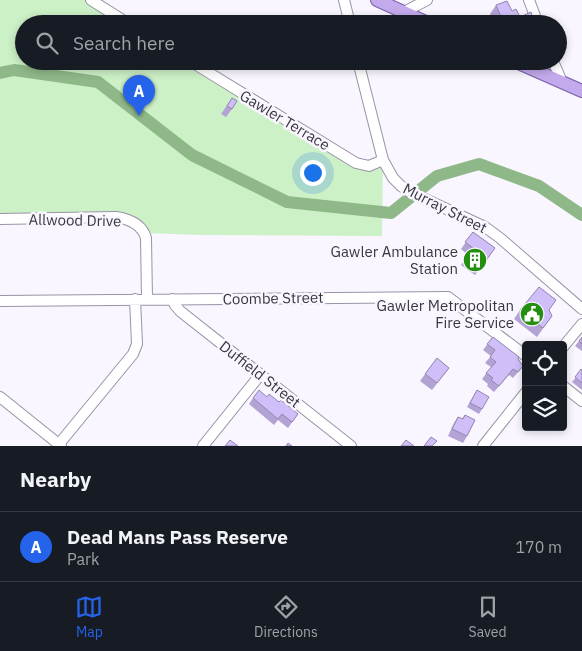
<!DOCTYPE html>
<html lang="en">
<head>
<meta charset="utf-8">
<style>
  body { margin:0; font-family:"IBM Plex Sans",sans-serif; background:#20242c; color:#f1f3f6 }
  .controls { position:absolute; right:15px; bottom:15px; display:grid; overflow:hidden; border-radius:5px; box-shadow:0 2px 8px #0003 }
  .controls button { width:45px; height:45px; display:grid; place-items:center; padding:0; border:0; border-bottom:1px solid #363941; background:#171b24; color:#f1f3f6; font:25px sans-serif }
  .you { position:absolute; left:312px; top:172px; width:18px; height:18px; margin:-12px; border:4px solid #fff; border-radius:50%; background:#1a73e8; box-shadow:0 0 0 8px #1a73e833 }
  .badge { display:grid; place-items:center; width:32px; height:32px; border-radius:50%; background:#2563eb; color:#fff; font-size:16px; font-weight:700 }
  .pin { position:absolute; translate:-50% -41px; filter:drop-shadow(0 1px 2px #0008) }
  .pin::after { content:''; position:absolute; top:26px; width:18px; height:15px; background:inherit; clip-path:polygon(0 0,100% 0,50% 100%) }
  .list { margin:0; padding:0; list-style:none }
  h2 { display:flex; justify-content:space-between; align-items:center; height:65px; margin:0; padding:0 20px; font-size:21px }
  h2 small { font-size:16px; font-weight:400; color:#9ea1a6 }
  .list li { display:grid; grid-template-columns:32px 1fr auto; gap:15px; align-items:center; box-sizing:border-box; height:70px; padding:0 20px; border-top:1px solid #363941 }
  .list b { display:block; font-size:19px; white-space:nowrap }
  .list p { margin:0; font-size:16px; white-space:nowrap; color:#9ea1a6 }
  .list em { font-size:16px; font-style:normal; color:#9ea1a6 }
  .icon { flex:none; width:28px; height:28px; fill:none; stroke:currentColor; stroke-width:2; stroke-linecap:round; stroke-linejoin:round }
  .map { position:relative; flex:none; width:582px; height:446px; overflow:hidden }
  .search { position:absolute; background:#171b24; box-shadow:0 2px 8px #0003; left:15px; right:15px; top:15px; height:55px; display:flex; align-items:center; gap:12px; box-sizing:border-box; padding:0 18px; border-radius:28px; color:#9ea1a6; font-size:19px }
  .sheet { height:135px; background:#171b24 }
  nav { display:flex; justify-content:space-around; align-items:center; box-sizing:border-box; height:70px; border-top:1px solid #363941; background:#171b24; font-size:14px; color:#9ea1a6 }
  nav a { display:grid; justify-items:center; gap:2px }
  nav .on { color:#2563eb }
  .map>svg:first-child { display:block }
  .green { fill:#cdf1c7 }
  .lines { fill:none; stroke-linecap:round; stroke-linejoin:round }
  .river { stroke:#8eb888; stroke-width:12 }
  .minor-casing { stroke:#9993a7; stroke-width:12 }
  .major-casing { stroke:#795da7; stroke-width:14 }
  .minor { stroke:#fff; stroke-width:10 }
  .major { stroke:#c3aaec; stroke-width:12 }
  .wall { fill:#b3a3d5 }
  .building { fill:#d0bef8; stroke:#9285ae }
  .labels { text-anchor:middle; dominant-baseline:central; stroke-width:5; stroke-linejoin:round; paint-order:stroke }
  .street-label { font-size:15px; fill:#39363e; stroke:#f9f6ff }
  .poi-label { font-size:15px; fill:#39363e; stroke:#f9f6ff; text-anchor:end }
</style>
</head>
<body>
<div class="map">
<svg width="582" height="446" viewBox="0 0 582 446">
  <rect width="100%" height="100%" fill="#f9f6ff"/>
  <!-- green -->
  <path class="green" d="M0,0H91L129,24H24V61H190L356,163L383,160L382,236L201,235L145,233L125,219H0Z"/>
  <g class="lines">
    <!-- river -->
    <path class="river" d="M0,73L14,70L98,82L192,155L287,202L391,213L437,176L479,164L539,186L582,215"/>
    <!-- minor casing -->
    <g class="minor-casing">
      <path id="minor" d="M91,0L129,24
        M344,0L350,24
        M529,0L538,24
        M404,12L427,0
        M190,61L356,163L369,166L383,160
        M358,61L383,160L393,178L401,186L410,192L485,227L500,238L582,309
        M553,61L562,82
        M0,219L116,217C129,219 142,224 146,238L147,299
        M172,299L175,305L180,311L351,446
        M0,301L448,297L526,356
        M563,347L582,324
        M563,386L582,401
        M0,397L61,446
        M59,444L133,354L137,344L135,299
        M203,446L260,375
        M483,446L526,392"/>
    </g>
    <!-- major casing -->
    <g class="major-casing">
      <path id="major" d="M377,0L430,24
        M514,61L582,91"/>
    </g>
    <!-- minor -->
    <use href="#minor" class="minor"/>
    <!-- major -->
    <use href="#major" class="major"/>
  </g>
  <!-- wall -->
  <path class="wall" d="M496,5L512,11L520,17L535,24H494L490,14Z
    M232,98V109L226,117L221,114Z
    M473,232L495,248L475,275L461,265L468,255L461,249Z
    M520,310H549L552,316L537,337L514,319Z
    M493,337L518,359L523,366L513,378L509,375L494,392L487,386L488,384L482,379L491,367L485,363L491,356L483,350Z
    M582,337V351L575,346Z
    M437,358L449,368L432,390L420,381Z
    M582,370V390L572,382Z
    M477,390L482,409L479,414L467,407Z
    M267,397L279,402L298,414L288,428L278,420L274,425L249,404L253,398Z
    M465,415L467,436L463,443L448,436L454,423L458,417L462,419Z"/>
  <!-- building -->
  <path class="building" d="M507,1L512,11L516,9L520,17L531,12L535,24H504L496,5Z
    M232,98L237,101L232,109L227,106Z
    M473,232L495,248L480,269L466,259L473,248L465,242Z
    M539,287L556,300L549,310L552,316L543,328L520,310Z
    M493,337L519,357L518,359L523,366L518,372L513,369L499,386L491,380L493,378L486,373L496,362L490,357L495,350L487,344Z
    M582,337V344L579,341Z
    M437,358L449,368L437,383L425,374Z
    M581,369L582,370V383L575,377Z
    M259,390L267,397L269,394L279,402L281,400L298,414L292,422L282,414L278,419L253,398Z
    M477,390L489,397L482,409L470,403Z
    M465,415L475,420L467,436L452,429L458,417L463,419Z
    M431,437L437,441L432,446H424Z
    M230,440L238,446H225Z
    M406,440L414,446H401Z
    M288,443L292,446H286Z"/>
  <!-- icons -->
  <defs>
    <g id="building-disc" transform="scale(1.25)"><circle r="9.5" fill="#248e10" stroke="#f9f6ff"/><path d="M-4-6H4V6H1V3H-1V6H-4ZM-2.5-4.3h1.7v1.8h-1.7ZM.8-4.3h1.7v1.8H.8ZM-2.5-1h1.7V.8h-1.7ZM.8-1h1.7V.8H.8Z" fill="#fff"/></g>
    <g id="civic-disc" transform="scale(1.25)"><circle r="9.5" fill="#248e10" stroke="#f9f6ff"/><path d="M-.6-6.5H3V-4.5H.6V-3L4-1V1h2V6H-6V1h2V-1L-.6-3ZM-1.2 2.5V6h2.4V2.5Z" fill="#fff"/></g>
  </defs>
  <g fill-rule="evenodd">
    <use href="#building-disc" x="475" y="260"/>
    <use href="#civic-disc" x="532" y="314"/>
  </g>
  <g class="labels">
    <!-- street labels -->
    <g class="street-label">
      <text transform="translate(285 120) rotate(31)">Gawler Terrace</text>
      <text transform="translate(445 208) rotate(27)">Murray Street</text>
      <text transform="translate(75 220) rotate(1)">Allwood Drive</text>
      <text transform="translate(273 298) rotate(-1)">Coombe Street</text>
      <text transform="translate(260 374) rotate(38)">Duffield Street</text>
    </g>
    <!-- poi labels -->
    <g class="poi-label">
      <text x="458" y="251">Gawler Ambulance<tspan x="458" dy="17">Station</tspan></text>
      <text x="514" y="305">Gawler Metropolitan<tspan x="514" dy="17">Fire Service</tspan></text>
    </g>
  </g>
</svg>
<div class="controls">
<button><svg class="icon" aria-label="locate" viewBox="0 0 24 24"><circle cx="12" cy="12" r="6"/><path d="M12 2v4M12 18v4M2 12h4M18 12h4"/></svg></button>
<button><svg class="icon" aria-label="layers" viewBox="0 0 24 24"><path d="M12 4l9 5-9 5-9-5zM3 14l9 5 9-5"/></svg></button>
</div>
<div class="you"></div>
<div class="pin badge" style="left:139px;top:116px">A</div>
<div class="search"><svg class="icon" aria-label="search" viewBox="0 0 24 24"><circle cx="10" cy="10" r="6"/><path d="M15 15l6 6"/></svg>Search here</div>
</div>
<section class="sheet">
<h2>Nearby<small></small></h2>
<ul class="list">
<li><span class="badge">A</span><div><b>Dead Mans Pass Reserve</b><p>Park</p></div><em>170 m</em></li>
</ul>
</section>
<nav>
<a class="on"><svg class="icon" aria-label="map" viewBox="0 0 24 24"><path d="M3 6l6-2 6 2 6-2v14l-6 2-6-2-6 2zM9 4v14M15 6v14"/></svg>Map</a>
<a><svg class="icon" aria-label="directions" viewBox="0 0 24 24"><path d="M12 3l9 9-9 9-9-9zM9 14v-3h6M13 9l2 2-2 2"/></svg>Directions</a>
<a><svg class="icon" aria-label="saved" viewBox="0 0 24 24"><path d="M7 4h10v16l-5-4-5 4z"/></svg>Saved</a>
</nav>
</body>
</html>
